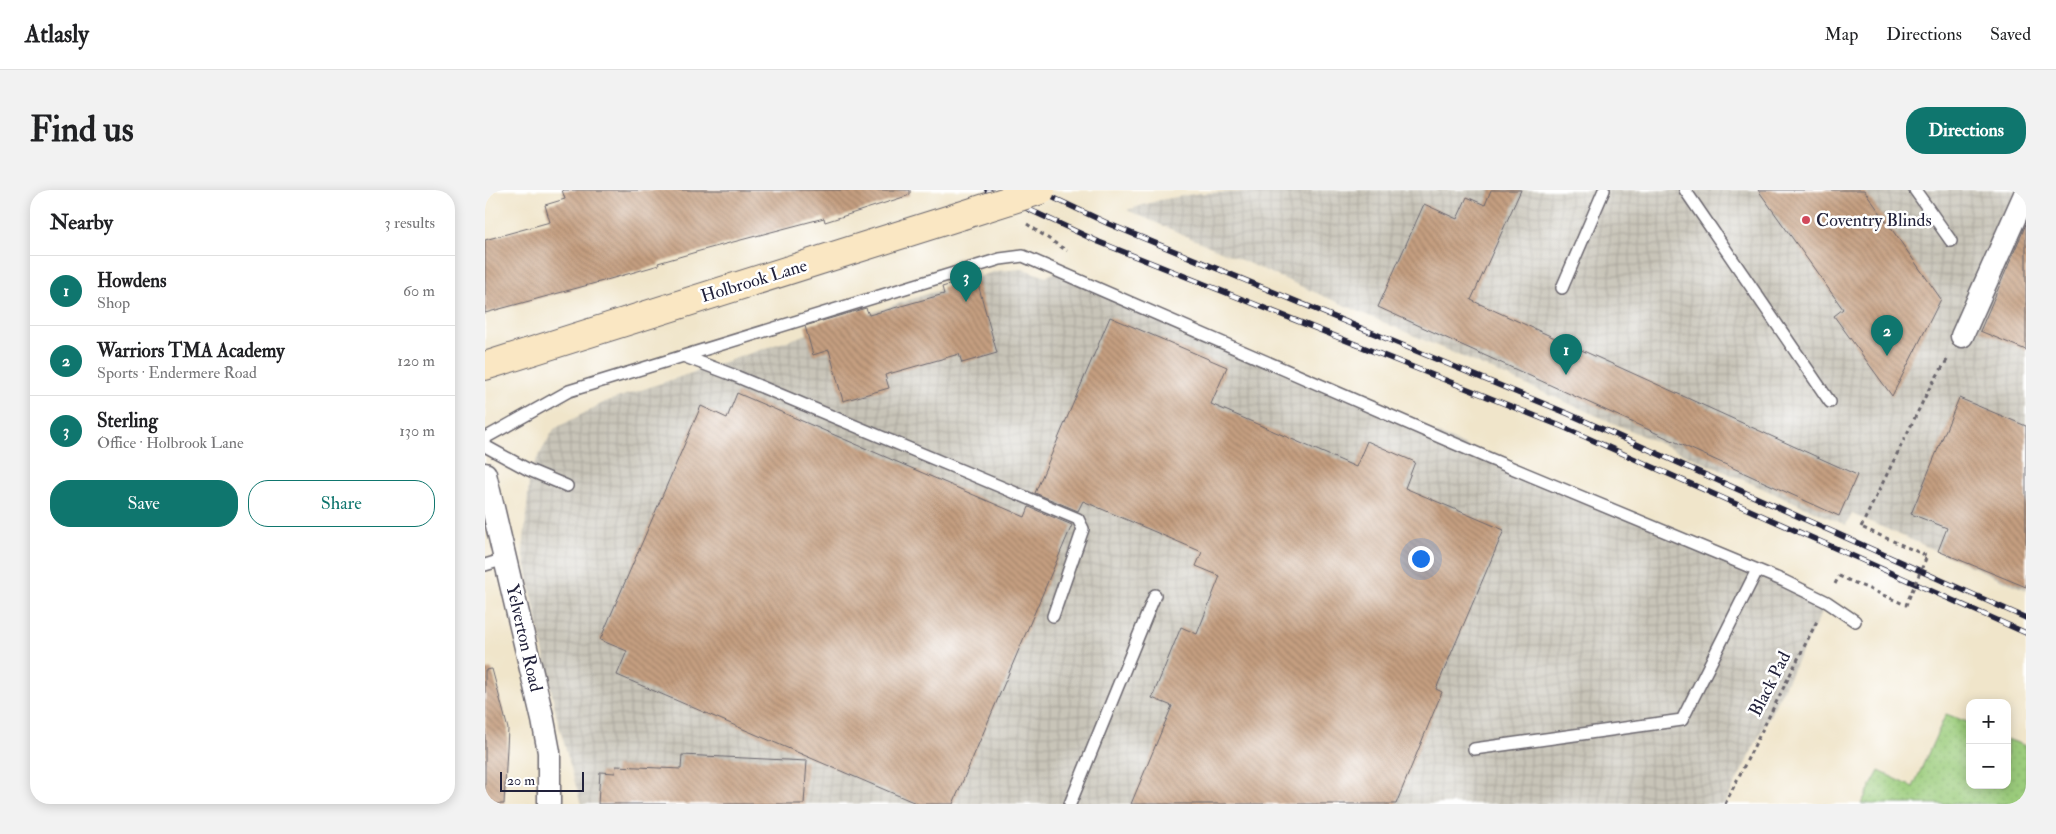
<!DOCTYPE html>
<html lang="en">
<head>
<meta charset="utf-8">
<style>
  body { margin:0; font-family:"IM FELL Double Pica",serif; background:#f2f2f2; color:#202124 }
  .controls { position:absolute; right:15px; bottom:15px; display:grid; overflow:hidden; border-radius:10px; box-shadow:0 2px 12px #0003 }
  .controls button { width:45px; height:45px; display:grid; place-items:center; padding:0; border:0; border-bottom:1px solid #e0e0e0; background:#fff; color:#202124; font:25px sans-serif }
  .scale { position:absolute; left:15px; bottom:12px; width:84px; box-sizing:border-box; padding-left:5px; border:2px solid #22223b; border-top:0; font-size:14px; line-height:18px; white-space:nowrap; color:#22223b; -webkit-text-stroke:4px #fff; paint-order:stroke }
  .you { position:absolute; left:935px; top:368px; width:18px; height:18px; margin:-12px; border:4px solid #fff; border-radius:50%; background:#1a73e8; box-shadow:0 0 0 8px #1a73e833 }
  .badge { display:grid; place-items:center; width:32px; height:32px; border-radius:50%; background:#0f766e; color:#fff; font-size:16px; font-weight:700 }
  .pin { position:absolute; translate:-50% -41px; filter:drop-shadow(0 1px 2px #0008) }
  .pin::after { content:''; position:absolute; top:26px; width:18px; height:15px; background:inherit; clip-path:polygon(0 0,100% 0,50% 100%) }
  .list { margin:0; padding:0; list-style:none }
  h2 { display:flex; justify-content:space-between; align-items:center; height:65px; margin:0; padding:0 20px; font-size:21px }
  h2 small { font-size:16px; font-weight:400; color:#757577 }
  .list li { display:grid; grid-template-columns:32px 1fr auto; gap:15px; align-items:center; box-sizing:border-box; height:70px; padding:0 20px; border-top:1px solid #e0e0e0 }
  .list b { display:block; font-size:19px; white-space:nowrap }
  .list p { margin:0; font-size:16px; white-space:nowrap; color:#757577 }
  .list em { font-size:16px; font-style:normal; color:#757577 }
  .actions { display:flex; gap:10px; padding:15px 20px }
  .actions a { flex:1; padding:11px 0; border:1px solid #0f766e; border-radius:20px; text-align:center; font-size:18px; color:#0f766e }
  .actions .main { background:#0f766e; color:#fff }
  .map { position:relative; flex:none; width:1541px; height:614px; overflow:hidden; border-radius:20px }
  header { display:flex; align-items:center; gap:30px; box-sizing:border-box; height:70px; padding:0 25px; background:#fff; border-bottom:1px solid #e0e0e0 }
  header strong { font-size:24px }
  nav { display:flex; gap:28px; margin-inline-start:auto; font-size:18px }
  .intro { display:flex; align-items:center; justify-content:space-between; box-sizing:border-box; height:120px; padding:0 30px }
  h1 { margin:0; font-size:35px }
  .button { padding:12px 22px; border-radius:20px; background:#0f766e; color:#fff; font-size:18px; font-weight:700 }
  main { display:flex; gap:30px; padding:0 30px }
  aside { flex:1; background:#fff; border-radius:20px; box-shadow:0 2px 12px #0003 }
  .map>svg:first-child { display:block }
  .industrial { fill:url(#industrial-grid) }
  .green { fill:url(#green-dots); stroke:#5e775c }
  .building { fill:url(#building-back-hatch) }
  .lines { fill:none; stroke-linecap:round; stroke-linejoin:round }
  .lane-casing { stroke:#6a666d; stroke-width:14 }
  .street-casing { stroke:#6a666d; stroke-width:25 }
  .secondary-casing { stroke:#6a666d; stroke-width:30 }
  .path { stroke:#6a666d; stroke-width:3; stroke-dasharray:4 4; stroke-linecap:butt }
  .lane { stroke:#fff; stroke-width:11 }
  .street { stroke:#fff; stroke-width:22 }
  .secondary { stroke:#fae7c3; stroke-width:28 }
  .rail-casing { stroke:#22223b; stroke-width:5.5 }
  .rail { stroke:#fff; stroke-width:4; stroke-dasharray:11; stroke-linecap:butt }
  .secondary-bridge-casing { stroke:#6a666d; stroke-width:30; stroke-linecap:butt }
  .path-bridge { stroke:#6a666d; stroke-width:3; stroke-dasharray:4 4; stroke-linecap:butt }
  .secondary-bridge { stroke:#fae7c3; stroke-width:28 }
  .poi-dot { fill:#d1495b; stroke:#fff; stroke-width:2 }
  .labels { text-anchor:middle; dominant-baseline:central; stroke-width:5; stroke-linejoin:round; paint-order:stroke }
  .poi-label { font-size:18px; fill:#22223b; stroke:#fff; text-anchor:start }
  .street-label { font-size:18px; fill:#22223b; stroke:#fff }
</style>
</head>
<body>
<header>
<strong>Atlasly</strong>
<nav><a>Map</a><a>Directions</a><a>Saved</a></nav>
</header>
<div class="intro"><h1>Find us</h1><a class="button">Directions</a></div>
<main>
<aside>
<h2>Nearby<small>3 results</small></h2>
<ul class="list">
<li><span class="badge">1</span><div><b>Howdens</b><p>Shop</p></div><em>60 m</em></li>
<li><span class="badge">2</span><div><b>Warriors TMA Academy</b><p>Sports · Endermere Road</p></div><em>120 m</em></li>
<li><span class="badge">3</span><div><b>Sterling</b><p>Office · Holbrook Lane</p></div><em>130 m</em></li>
</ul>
<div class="actions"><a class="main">Save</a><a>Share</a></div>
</aside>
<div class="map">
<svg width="1541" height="614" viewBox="0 0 1541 614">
  <defs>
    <pattern id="industrial-grid" width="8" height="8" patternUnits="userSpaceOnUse" patternTransform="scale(1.25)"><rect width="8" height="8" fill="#c8c4b8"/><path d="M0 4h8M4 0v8" fill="none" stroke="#aca89f"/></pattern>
    <pattern id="green-dots" width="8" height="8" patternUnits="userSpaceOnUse" patternTransform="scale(1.25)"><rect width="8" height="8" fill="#9bcc7c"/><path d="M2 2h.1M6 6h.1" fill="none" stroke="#85af6c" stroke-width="1.8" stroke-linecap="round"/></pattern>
    <pattern id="building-back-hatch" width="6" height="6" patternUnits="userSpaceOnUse" patternTransform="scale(1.25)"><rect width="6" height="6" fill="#c59f80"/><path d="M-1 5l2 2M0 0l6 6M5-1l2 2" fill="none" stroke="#a0816a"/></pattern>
  </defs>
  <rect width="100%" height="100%" fill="#fff"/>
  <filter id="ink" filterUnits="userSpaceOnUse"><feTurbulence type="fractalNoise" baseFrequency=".02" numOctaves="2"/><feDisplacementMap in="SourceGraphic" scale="10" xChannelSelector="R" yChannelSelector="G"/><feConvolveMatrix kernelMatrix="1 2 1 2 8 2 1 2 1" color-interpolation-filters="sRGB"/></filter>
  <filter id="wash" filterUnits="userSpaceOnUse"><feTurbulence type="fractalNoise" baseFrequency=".0096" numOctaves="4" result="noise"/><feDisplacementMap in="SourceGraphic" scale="20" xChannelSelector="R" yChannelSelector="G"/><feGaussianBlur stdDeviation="1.12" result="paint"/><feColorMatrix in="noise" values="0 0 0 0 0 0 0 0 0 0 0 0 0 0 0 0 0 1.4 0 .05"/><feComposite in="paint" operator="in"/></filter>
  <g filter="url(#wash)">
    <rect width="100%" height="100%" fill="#f0e5ca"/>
    <!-- industrial -->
    <path class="industrial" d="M824,0H1541V400L1367,324L1361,335L642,20L675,10L715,3Z
      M538,79L561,87L574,80L1342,412L1240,614H96L72,528L38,362L45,281L69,239L120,212L511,81Z"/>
    <!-- green -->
    <path class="green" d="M1461,524L1485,533V595H1522V549L1541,556V614H1376L1394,581L1428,597Z"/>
    <g id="blocks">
      <!-- building -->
      <path class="building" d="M77,0H425V5L340,32L339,28L218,60L173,73L174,75L118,91L0,123V50L65,32L60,15L80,9Z
        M1006,0H1036L986,110L1372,285L1354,326L893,117L939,14L972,29L982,7L1000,15Z
        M1273,0H1379L1456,109L1407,206L1349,126L1358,119Z
        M1541,34V160L1495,141Z
        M491,87L512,163L477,173L474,164L400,185L404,198L358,211L344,160L328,165L320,136L381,118L384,125L459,104L457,97Z
        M625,127L742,177L726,214L871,277L882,251L930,272L920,298L1019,340L951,499L957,502L911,614H646L687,516L667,508L696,437L712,444L735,386L711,376L717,362L598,311L593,321L550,303Z
        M252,203L540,327L544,317L587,335L468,614H433L132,485L142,461L115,450L216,216L242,228Z
        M1474,208L1541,236V397L1453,361L1462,338L1426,324Z
        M7,479L23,539L19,614H0V480Z
        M197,565L322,571L319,614H113L115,582L130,583L131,576L196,579Z"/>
    </g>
  </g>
  <g filter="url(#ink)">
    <use href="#blocks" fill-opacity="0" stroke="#6a666d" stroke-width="1"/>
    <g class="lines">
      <!-- lane casing -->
      <g class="lane-casing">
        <path id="lane" d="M1200,0L1345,212
          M1430,0L1466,51
          M1077,98L1119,0
          M198,166L248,185L593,329L598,339L568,426
          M0,248L84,201L515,69L538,66L1003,268L1299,391L1342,412L1370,431
          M0,256L44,280L82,296
          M0,375L20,369
          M989,559L1197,530L1272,380
          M585,614L670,405"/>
      </g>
      <!-- street casing -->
      <g class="street-casing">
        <path id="street" d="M1477,146L1541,2
          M0,284L58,530L64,562V614"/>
      </g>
      <!-- secondary casing -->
      <g class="secondary-casing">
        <path id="secondary" d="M0,176L475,26"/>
      </g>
      <!-- path -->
      <path class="path" d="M542,34L582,61
        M1376,337L1445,197L1464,167
        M1350,394L1354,386
        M1240,614L1333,429"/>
      <!-- lane -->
      <use href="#lane" class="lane"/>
      <!-- street -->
      <use href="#street" class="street"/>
      <!-- secondary -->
      <use href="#secondary" class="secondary"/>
      <!-- rail casing -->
      <g class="rail-casing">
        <path id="rail" d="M502,0L614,52L1078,237L1541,443
          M552,0L624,34L1084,224L1541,428"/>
      </g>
      <!-- rail -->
      <use href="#rail" class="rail"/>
      <!-- secondary-bridge casing -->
      <g class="secondary-bridge-casing">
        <path id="secondary-bridge" d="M475,26L556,0"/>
      </g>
      <!-- path-bridge -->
      <path class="path-bridge" d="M1354,386L1421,415L1442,366L1376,337"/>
      <!-- secondary-bridge -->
      <use href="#secondary-bridge" class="secondary-bridge"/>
    </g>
  </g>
  <!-- markers -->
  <circle class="poi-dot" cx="1321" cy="30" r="5"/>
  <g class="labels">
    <!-- poi labels -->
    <g class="poi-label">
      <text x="1331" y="30">Coventry Blinds</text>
    </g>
    <!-- street labels -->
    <g class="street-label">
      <text transform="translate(269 91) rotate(-17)">Holbrook Lane</text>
      <text transform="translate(39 448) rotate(77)">Yelverton Road</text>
      <text transform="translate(1285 494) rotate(-63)">Black Pad</text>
    </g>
  </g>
</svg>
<div class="controls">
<button>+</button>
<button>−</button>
</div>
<div class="scale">20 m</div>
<div class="you"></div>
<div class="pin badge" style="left:1081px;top:185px">1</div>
<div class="pin badge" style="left:1402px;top:166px">2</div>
<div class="pin badge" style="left:481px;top:112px">3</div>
</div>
</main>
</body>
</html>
